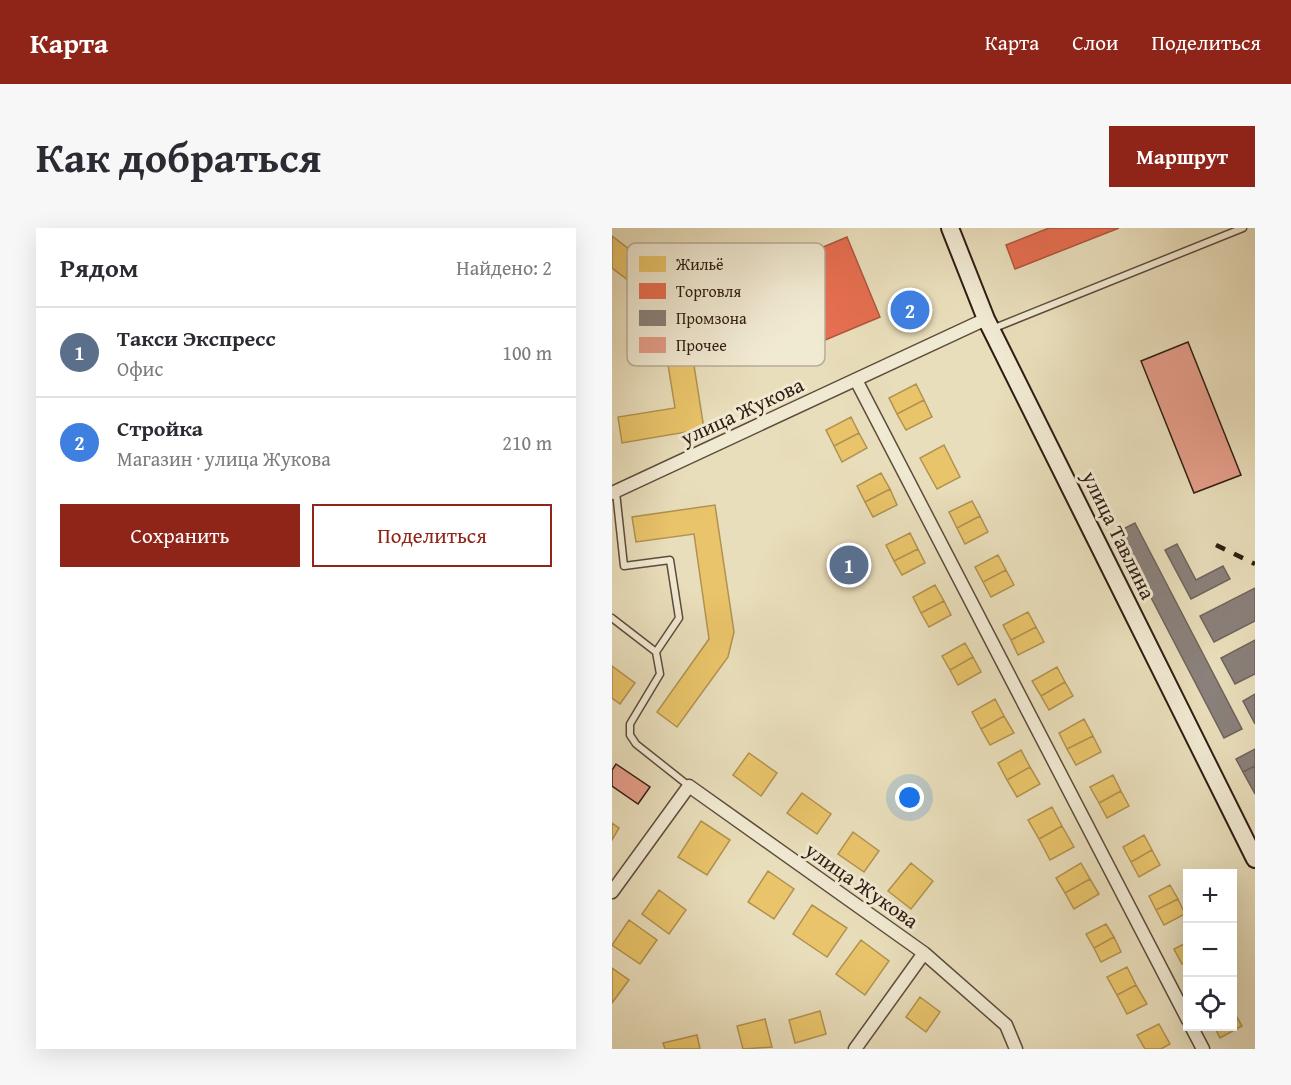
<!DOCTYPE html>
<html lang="ru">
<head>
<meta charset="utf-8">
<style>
  body { margin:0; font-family:"Gentium Book Plus",serif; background:#f7f7f7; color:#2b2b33 }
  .controls { position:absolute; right:18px; bottom:18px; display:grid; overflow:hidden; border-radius:0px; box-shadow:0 6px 24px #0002 }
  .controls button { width:54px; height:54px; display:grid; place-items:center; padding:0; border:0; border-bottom:2px solid #e1e1e2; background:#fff; color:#2b2b33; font:30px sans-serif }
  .you { position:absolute; left:298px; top:570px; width:21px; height:21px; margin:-15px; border:4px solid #fff; border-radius:50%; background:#1a73e8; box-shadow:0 0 0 9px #1a73e833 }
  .badge { display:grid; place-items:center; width:39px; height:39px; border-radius:50%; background:#8f2418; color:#fff; font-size:20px; font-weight:700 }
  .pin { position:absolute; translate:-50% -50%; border:3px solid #fff; box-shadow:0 2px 6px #0006 }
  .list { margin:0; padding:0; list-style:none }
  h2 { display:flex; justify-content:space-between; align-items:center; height:78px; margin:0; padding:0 24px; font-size:26px }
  h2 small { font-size:20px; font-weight:400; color:#7c7c81 }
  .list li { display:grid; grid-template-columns:39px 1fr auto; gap:18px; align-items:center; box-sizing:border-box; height:90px; padding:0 24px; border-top:2px solid #e1e1e2 }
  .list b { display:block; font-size:22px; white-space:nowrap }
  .list p { margin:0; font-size:20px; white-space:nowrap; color:#7c7c81 }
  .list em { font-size:20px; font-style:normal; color:#7c7c81 }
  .actions { display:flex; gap:12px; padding:18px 24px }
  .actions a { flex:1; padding:14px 0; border:2px solid #8f2418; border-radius:0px; text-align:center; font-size:21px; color:#8f2418 }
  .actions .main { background:#8f2418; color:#fff }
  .icon { flex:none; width:33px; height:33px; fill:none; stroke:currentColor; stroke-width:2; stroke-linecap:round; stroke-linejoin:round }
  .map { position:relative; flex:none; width:643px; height:821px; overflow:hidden; border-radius:0px }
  header { display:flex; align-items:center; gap:36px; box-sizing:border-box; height:84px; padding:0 30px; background:#8f2418; color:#fff }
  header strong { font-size:28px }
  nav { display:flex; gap:33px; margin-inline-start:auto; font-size:21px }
  .intro { display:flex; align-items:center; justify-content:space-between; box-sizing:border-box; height:144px; padding:0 36px }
  h1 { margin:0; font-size:42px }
  .button { padding:15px 27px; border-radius:0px; background:#8f2418; color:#fff; font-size:21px; font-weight:700 }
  main { display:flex; gap:36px; padding:0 36px }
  aside { flex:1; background:#fff; border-radius:0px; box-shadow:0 6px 24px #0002 }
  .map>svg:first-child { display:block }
  .homes { fill:#e9c46a; stroke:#b19250; stroke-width:1.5 }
  .shops { fill:#e76f51; stroke:#b0563e; stroke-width:1.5 }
  .industry { fill:#8a817c; stroke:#6f635c; stroke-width:1.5 }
  .building { fill:#e59d89; stroke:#2f1c12; stroke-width:1.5 }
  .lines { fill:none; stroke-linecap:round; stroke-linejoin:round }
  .service-casing { stroke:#5e4c3c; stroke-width:9 }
  .minor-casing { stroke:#5e4c3c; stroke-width:15 }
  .secondary-casing { stroke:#2f1c12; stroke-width:20 }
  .service { stroke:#f1ead3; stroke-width:6 }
  .minor { stroke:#f1ead3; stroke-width:12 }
  .secondary { stroke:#f1ead3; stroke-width:16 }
  .rail { stroke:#2f1c12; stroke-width:4.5; stroke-dasharray:10 10; stroke-linecap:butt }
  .labels { text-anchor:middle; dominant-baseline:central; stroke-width:6; stroke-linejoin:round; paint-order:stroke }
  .street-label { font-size:21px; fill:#2f1c12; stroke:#f1ead3 }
  .key { fill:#f1ead3; stroke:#b7ac99; stroke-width:1.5 }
  .key-label { font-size:16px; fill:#2f1c12 }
</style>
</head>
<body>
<header>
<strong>Карта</strong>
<nav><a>Карта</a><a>Слои</a><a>Поделиться</a></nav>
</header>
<div class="intro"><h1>Как добраться</h1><a class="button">Маршрут</a></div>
<main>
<aside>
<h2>Рядом<small>Найдено: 2</small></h2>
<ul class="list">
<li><span class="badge" style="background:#5c6f8a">1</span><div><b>Такси Экспресс</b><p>Офис</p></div><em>100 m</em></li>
<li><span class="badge" style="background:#3f7fe0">2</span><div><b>Стройка</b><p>Магазин · улица Жукова</p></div><em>210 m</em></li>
</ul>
<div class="actions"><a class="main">Сохранить</a><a>Поделиться</a></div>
</aside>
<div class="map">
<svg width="643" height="821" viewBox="0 0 643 821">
  <rect width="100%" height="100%" fill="#e9debb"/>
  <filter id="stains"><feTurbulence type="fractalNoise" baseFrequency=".00333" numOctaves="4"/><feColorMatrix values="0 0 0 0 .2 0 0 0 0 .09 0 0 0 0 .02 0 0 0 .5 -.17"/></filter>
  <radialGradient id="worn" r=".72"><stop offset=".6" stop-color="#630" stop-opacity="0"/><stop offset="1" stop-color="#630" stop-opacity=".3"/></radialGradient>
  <!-- homes -->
  <path class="homes" d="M0,8L59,53L72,74L92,201L10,215L6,189L63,180L46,75L0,40Z
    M304,156L312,172L285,186L277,170Z
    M312,172L320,189L294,202L285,186Z
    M239,189L247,205L222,218L214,202Z
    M247,205L255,220L230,234L222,218Z
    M332,217L348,249L325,261L308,230Z
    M269,245L278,261L253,274L245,258Z
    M278,261L285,277L261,289L253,274Z
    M360,273L368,288L345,300L337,284Z
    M103,277L122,404L116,429L65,499L45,484L97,411L82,306L24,314L20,289Z
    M368,288L376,304L353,316L345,300Z
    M298,305L306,321L282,333L274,317Z
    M306,321L313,335L290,347L282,333Z
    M386,327L394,342L371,354L363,339Z
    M394,342L402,357L379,369L371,354Z
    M323,357L332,373L309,385L301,369Z
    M332,373L339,387L317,399L309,385Z
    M416,384L424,399L399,412L391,397Z
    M424,399L432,414L406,427L399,412Z
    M353,415L361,429L338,442L330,428Z
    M361,429L369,444L346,457L338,442Z
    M0,438L23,455L8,476L0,470Z
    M445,439L453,454L429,468L420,453Z
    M453,454L461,468L437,482L429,468Z
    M383,471L392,488L369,501L360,484Z
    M392,488L402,505L378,517L369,501Z
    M472,491L481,508L455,521L447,505Z
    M481,508L489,524L464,537L455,521Z
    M409,522L418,539L395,552L386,535Z
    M137,525L165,545L149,568L121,547Z
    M418,539L428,556L405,569L395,552Z
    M501,547L509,563L487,575L478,559Z
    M509,563L517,578L495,590L487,575Z
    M190,565L219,586L205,606L175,585Z
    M440,579L450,598L427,611L416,592Z
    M89,593L118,612L95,647L66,629Z
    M0,595L7,600L0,612Z
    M450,598L462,619L438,632L427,611Z
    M241,604L267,623L252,644L226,626Z
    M532,607L540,622L519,634L511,619Z
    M540,622L548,637L527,649L519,634Z
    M299,635L321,653L299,681L276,663Z
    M469,635L478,651L453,665L444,650Z
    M156,643L182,661L162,691L136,674Z
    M478,651L487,666L462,681L453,665Z
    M558,657L566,671L544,682L537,668Z
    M47,662L74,682L57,706L30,686Z
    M566,671L573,686L552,697L544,682Z
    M200,677L235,700L215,729L181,706Z
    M17,692L45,712L28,736L0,717Z
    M494,696L502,709L482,720L474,706Z
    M502,709L509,724L489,734L482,720Z
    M249,712L277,733L253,767L224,746Z
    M576,714V733L570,736L562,721Z
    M515,739L524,757L505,767L495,749Z
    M0,740L17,752L0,775Z
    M524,757L535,776L515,786L505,767Z
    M308,769L328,784L314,804L294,789Z
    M208,783L214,806L183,815L177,792Z
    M620,784H622L630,798L608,810L602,798H620Z
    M153,791L160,819L131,821L125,798Z
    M547,796L558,816L549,821H533L525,807Z
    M85,807L88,821H53L51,815Z"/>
  <!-- shops -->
  <path class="shops" d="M437,0H507L403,41L394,17Z
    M235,9L268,89L206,115L173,35Z
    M298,63L310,100L301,103L289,66Z"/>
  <!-- industry -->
  <path class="industry" d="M523,295L630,501L612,510L505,304Z
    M565,316L584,352L611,338L618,351L579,371L553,322Z
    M643,360V393L602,414L588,388Z
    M643,412V446L623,456L609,430Z
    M643,466V496L631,473Z
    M643,521V538L631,544L624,531Z
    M643,538V566L631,544Z"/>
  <!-- building -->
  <path class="building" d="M576,114L629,247L582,265L529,133Z
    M4,536L38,559L26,576L0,558V542Z"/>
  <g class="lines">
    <!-- service casing -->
    <g class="service-casing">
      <path id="service" d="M380,101L631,0
        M0,390L44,424L67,390L58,332L12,338L4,264
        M44,424L48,446L18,496V507L24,516L77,558"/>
    </g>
    <!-- minor casing -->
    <g class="minor-casing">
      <path id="minor" d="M244,152L576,792
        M0,265L374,91
        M0,664L77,558L312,725L394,797L404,821
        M579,798L591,821
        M243,821L312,725"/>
    </g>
    <!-- secondary casing -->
    <g class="secondary-casing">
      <path id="secondary" d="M338,0L374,91L643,631"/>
    </g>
    <!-- service -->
    <use href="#service" class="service"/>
    <!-- minor -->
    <use href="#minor" class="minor"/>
    <!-- secondary -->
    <use href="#secondary" class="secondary"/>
    <!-- rail -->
    <path class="rail" d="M604,317L643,336"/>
  </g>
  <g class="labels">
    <!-- street labels -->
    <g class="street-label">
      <text transform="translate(130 183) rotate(-25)">улица Жукова</text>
      <text transform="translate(507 307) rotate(64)">улица Тавлина</text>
      <text transform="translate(250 657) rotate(35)">улица Жукова</text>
    </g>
  </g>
  <!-- legend -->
  <rect x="15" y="15" width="198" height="123" rx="9" class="key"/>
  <rect x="27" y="28" width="27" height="16" fill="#e9c46a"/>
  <rect x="27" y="55" width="27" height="16" fill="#e76f51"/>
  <rect x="27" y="82" width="27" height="16" fill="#8a817c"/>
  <rect x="27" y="109" width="27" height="16" fill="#e59d89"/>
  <g class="key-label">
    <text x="64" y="42">Жильё</text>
    <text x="64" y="69">Торговля</text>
    <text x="64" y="96">Промзона</text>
    <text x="64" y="123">Прочее</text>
  </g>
  <rect width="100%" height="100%" filter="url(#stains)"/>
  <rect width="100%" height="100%" fill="url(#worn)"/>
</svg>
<div class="controls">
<button>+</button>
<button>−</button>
<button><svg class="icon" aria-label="locate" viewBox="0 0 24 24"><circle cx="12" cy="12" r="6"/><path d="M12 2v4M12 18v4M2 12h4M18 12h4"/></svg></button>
</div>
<div class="you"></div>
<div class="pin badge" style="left:237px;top:337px;background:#5c6f8a">1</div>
<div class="pin badge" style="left:298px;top:82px;background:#3f7fe0">2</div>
</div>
</main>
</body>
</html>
